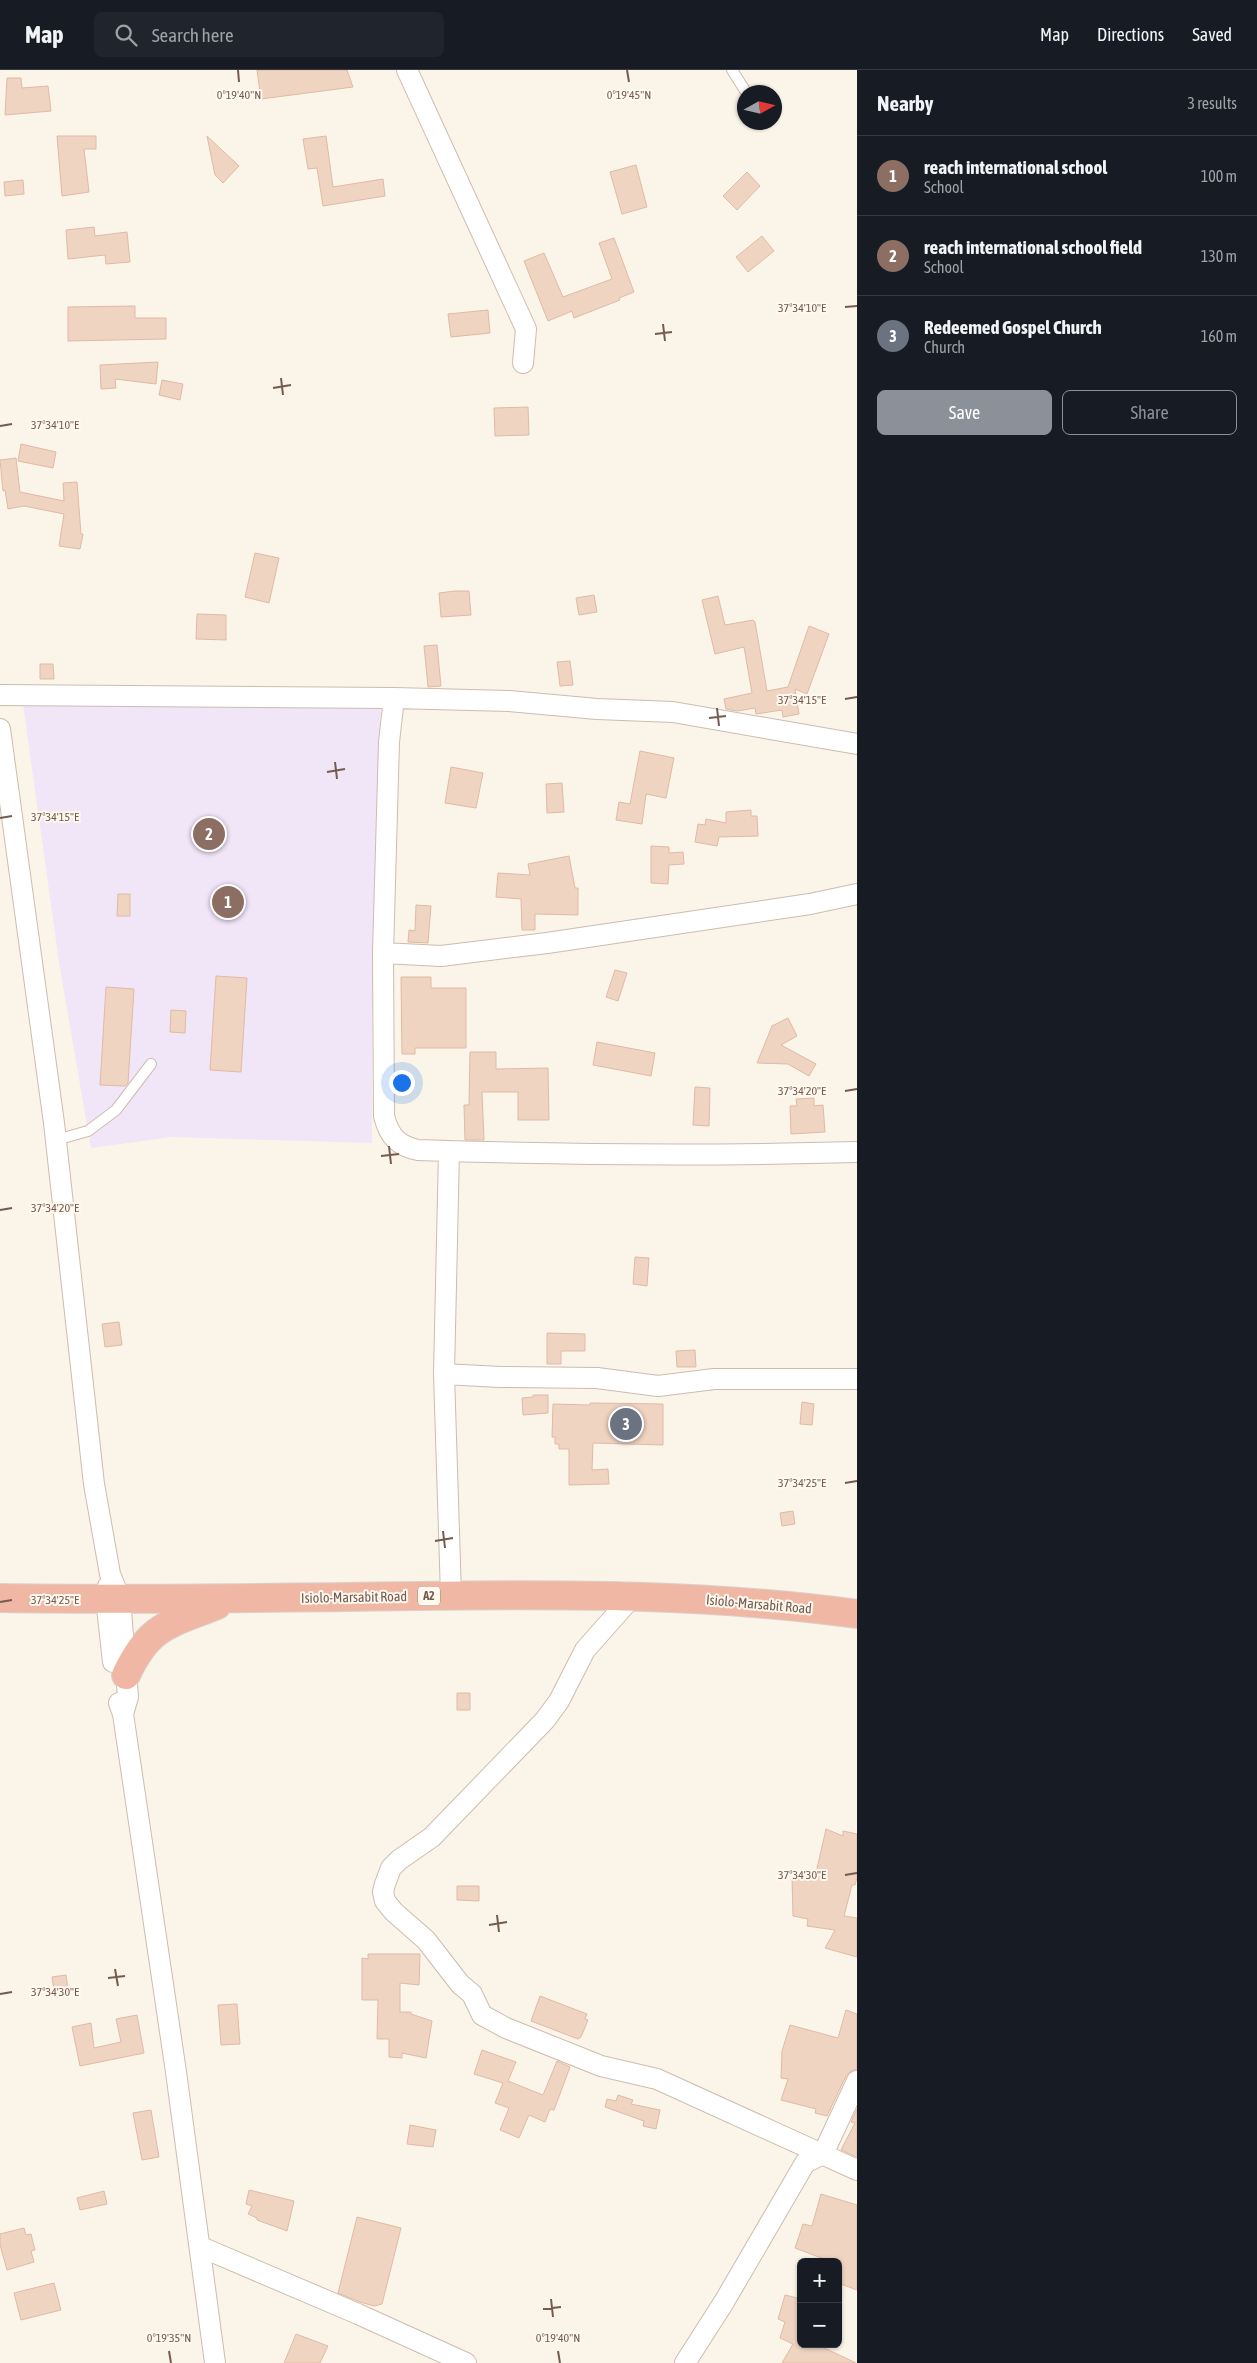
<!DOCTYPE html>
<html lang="en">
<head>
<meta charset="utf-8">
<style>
  body { margin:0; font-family:"Asap Condensed",sans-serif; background:#20242c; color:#f1f3f6 }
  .controls { position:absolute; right:15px; bottom:15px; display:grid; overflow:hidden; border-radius:8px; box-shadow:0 1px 4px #0004 }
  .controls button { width:45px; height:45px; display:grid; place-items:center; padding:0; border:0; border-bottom:1px solid #363941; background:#171b24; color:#f1f3f6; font:25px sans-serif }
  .compass { position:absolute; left:737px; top:15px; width:45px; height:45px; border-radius:50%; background:#171b24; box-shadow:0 1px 4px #0004; rotate:82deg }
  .you { position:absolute; left:401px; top:1012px; width:18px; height:18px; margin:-12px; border:4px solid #fff; border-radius:50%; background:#1a73e8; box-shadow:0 0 0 8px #1a73e833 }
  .badge { display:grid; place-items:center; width:32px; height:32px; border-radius:50%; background:#8c9099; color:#fff; font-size:16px; font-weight:700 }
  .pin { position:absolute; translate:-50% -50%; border:2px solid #fff; box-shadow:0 1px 5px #0006 }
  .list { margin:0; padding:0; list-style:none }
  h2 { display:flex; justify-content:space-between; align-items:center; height:65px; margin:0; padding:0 20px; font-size:21px }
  h2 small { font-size:16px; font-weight:400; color:#9ea1a6 }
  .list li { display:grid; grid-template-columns:32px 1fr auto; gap:15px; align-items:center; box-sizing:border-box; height:80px; padding:0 20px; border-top:1px solid #363941 }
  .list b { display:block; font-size:19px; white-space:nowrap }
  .list p { margin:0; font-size:16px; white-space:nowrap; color:#9ea1a6 }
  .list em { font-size:16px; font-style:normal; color:#9ea1a6 }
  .actions { display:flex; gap:10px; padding:15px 20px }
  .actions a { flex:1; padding:11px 0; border:1px solid #8c9099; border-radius:8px; text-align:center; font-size:18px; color:#8c9099 }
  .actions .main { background:#8c9099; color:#fff }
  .icon { flex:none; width:28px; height:28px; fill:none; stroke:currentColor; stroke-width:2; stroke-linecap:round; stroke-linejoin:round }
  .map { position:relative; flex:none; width:857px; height:2293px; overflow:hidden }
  header { display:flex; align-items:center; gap:30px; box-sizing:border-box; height:70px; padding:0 25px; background:#171b24; border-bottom:1px solid #363941 }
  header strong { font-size:24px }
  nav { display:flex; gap:28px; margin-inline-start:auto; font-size:18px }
  .search { width:350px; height:45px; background:#20242c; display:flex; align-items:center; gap:12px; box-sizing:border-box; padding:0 18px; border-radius:8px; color:#9ea1a6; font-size:19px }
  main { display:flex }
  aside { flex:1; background:#171b24 }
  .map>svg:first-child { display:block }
  .education { fill:#f1e5f8 }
  .building { fill:#efd4c2; stroke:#e0baa4 }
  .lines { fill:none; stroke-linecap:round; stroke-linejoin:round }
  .lane-casing { stroke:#cdbcaf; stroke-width:12 }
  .street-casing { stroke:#cdbcaf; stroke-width:22 }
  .highway-casing { stroke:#d8d1cd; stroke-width:30 }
  .lane { stroke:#fff; stroke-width:10 }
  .street { stroke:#fff; stroke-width:20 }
  .highway { stroke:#f0b8a4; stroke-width:28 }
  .ticks { fill:none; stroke:#745b4e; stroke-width:2 }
  .labels { text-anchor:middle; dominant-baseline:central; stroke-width:4; stroke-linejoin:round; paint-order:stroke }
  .shield { fill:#fef8ef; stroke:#9d8a7e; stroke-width:1 }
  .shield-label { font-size:12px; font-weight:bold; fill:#745b4e }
  .street-label { font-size:14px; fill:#745b4e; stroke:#fef8ef }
  .ticks-label { font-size:12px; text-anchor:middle; fill:#745b4e; stroke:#fef8ef; stroke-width:4; stroke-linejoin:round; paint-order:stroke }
</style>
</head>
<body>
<header>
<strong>Map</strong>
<div class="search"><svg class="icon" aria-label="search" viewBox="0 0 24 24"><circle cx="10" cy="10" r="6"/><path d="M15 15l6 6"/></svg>Search here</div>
<nav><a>Map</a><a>Directions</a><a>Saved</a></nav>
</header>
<main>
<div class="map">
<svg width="857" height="2293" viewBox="0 0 857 2293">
  <rect width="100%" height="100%" fill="#fbf4e9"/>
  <!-- education -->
  <path class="education" d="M23,634L381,636L372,955V1073L172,1067L91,1078L59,892Z"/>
  <!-- building -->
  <path class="building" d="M257,0H347L353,17L261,29Z
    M7,8H21L22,18L48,16L51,41L5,45Z
    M57,66H96V79H84L89,122L62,126Z
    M207,66L239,96L223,113L215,105Z
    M326,66L333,117L383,109L385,126L323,136L317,98L308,99L303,69Z
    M636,95L647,137L622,144L610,102Z
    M747,102L760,116L737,140L723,126Z
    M23,110L24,124L5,126L4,112Z
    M94,157L95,166L127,162L130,192L106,194L105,185L68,189L66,160Z
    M762,166L774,181L748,202L736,187Z
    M614,168L634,222L619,228L620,230L574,248L572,241L548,251L524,191L544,183L563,227L612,209L599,173Z
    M135,236V248H166V269L68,271V237Z
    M488,240L490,263L451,267L448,244Z
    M158,292L156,314L115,309L116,318L101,319L100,295Z
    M162,310L183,314L180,330L159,325Z
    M528,337L529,365L495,366L494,338Z
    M21,374L56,382L53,398L18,391Z
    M16,388L20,422L64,431L63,413L77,412L81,464H83L80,479L59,476L64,444L24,436L8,439L5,420L3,421L0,390Z
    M255,483L279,488L269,533L245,527Z
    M455,521H469L471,545L441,547L439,523Z
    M594,525L597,542L579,545L576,528Z
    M718,526L725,555L753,550L755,552L767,621L788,617L809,556L829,564L807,624L795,619L799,644L783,647L782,640L756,644L755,638L737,641L726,639L724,629L752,623L744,577L715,584L702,530Z
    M197,544L226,545V570L196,569Z
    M437,575L441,616L428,617L424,576Z
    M570,591L573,615L560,616L557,592Z
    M40,594H53L54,609H40Z
    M640,681L674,688L666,728L646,724L642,754L616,750L619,732L630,734Z
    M451,697L483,703L476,738L445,733Z
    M562,713L564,742L547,743L546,714Z
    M751,740V746H757L758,766L719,767L717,776L695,772L698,754L705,755L706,749L726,753V742Z
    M651,776L669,777V783L683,782L684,794L669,795L668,814L651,813Z
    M569,786L575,818H578V845L535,844V860H522L521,829L496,827L498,803L530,805L528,794Z
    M118,824H130V846H117Z
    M416,835L431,836L428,873L408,872L409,860L415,861Z
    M615,900L627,903L618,931L606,927Z
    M216,906L247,908L241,1002L210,1000Z
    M401,907H431V918H466V978H415V984H402Z
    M106,917L134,919L128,1013L125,1016L100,1015Z
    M171,940L186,941L185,963L170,962Z
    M788,948L797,966L781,975L816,994L809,1006L788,994L757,993L772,956Z
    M597,972L655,983L651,1006L593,995Z
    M470,982H496V999L548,998L549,1050H518V1022H482L484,1070H465L464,1035H469Z
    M695,1017L710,1018L709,1056L693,1055Z
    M814,1028V1036L823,1035L825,1062L791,1064L790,1036H797L796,1029Z
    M635,1187L649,1188L647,1216L633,1214Z
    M119,1252L122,1275L105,1277L102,1254Z
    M547,1263L585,1264V1281H561V1294H547Z
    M695,1280L696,1297H677L676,1281Z
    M533,1325H548V1343L523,1345L522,1328L533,1327Z
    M802,1332L814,1334L812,1355L800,1354Z
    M590,1333L663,1334V1375L593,1373L592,1400L608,1399L609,1414L569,1415V1379H559V1374H555V1367H552L553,1334L590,1335Z
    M793,1441L795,1454L782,1456L780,1443Z
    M457,1623H470V1640H457Z
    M826,1759L843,1766V1761L857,1764V1808L855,1815H852L844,1846L857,1848V1887L825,1878L835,1860L807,1856L808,1849L793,1846L792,1807H815Z
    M457,1816H479V1831L457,1830Z
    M368,1884H420L419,1915L400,1913V1942H411V1944L432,1951L426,1988L402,1983V1988L389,1987V1969H377L378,1930H362V1888L368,1889Z
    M66,1905L68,1919L54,1921L52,1907Z
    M540,1926L587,1944L585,1949L588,1950L581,1967L578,1969L531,1951Z
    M237,1934L240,1974L221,1975L218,1935Z
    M846,1940L857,1944V1999L851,2001L846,2006L827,2046L815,2043L816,2039L781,2030L788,2009L781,2008L782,1981L790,1955L838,1968Z
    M137,1945L144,1983L80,1996L72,1957L91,1953L94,1978L121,1972L116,1949Z
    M482,1980L516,1992L508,2011L543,2025L557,1991L570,1997L554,2040L550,2039L545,2052L529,2045L519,2068L500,2060L509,2038L495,2033L503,2013L474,2004Z
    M618,2025L633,2030L631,2034L660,2040L656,2059L643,2056L644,2051L605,2037L607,2029L616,2031Z
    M857,2039V2087L841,2080L855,2053L851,2052Z
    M151,2040L159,2087L142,2090L133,2043Z
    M410,2055L436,2060L433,2077L407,2074Z
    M249,2120L294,2131L287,2161L257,2150V2148L248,2144L252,2136L246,2134Z
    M104,2121L107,2134L80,2140L77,2128Z
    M821,2124L857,2135V2220L838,2213V2192H832L795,2178L803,2154L812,2156Z
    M357,2147L401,2158L382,2234L374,2236L360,2232L338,2223Z
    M24,2158L26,2165L31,2164L35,2180L31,2181L34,2192L7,2200L0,2175V2164Z
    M54,2213L61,2240L21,2250L14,2223Z
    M785,2225L801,2229V2274H816L856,2293H782L793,2274L780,2268L785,2252L778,2249Z
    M296,2264L328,2276L320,2293H284Z"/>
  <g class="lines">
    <!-- lane casing -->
    <g class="lane-casing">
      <path id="lane" d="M732,0L746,22
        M56,1070L88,1061L116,1040L151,994"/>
    </g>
    <!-- street casing -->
    <g class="street-casing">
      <path id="street" d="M407,0L526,259L523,293
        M0,625L394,628L389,672L383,883L384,1046C389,1066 398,1076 418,1080C565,1085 711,1086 857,1082
        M394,628L509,631L597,639L673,642L857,674
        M0,659L54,1053L94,1414L110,1504L120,1529L128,1627L123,1644
        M383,883L441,886L547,873L810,834L857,824
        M449,1081L444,1304L451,1525
        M444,1304L500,1307L597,1308L658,1316L714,1309H857
        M108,1516L106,1529L113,1592
        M632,1527L585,1580L559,1631L545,1650L432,1767L399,1790L391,1798L385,1814L383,1822L385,1831L394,1842L426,1870L460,1914L472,1924L482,1945L506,1958L601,1996L657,2009L857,2100
        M119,1633L123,1644L176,2002L215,2293
        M201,2177L358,2244L466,2293
        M685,2293L724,2232L805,2093L823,2084L857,2011"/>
    </g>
    <!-- highway casing -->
    <g class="highway-casing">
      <path id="highway" d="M0,1528C139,1530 279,1528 418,1526C565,1524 711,1524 857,1544
        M126,1605C149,1555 170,1554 217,1535"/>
    </g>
    <!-- lane -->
    <use href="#lane" class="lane"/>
    <!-- street -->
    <use href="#street" class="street"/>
    <!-- highway -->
    <use href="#highway" class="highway"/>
  </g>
  <!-- ticks -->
  <path class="ticks" d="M238,0L239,12M627,0L629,12M845,237L857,236M663,254L665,271M655,264L672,262M281,308L283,325M273,318L291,315M0,356L12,354M845,629L857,627M717,638L719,656M709,648L726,646M335,692L337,709M327,702L345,699M0,748L12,746M845,1021L857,1019M389,1076L391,1094M381,1086L399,1084M0,1140L12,1138M845,1413L857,1411M443,1461L445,1478M435,1471L453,1468M0,1532L12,1530M845,1805L857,1803M497,1845L499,1862M489,1855L507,1852M115,1899L118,1916M108,1908L125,1906M0,1924L12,1922M551,2229L553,2247M543,2239L561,2237M169,2281L171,2293M558,2281L560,2293"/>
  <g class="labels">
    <!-- shield labels -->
    <rect class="shield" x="418" y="1516.5" width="22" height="19" rx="4"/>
    <g class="shield-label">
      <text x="429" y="1526">A2</text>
    </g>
    <!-- street labels -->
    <g class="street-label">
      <text transform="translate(354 1527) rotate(-1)">Isiolo-Marsabit Road</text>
      <text transform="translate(759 1534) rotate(5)">Isiolo-Marsabit Road</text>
    </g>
  </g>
  <g class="ticks-label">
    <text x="239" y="29">0°19'40"N</text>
    <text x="629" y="29">0°19'45"N</text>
    <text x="802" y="242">37°34'10"E</text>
    <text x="55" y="359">37°34'10"E</text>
    <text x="802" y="634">37°34'15"E</text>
    <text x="55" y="751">37°34'15"E</text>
    <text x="802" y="1025">37°34'20"E</text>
    <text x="55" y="1142">37°34'20"E</text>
    <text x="802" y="1417">37°34'25"E</text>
    <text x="55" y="1534">37°34'25"E</text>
    <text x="802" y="1809">37°34'30"E</text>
    <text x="55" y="1926">37°34'30"E</text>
    <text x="169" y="2272">0°19'35"N</text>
    <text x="558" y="2272">0°19'40"N</text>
  </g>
</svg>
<div class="controls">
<button>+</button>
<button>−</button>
</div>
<svg class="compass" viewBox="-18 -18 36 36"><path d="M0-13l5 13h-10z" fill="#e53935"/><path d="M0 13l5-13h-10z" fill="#9ea1a6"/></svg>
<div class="you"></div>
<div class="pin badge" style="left:228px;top:832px;background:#8d6e63">1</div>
<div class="pin badge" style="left:209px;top:764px;background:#8d6e63">2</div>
<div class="pin badge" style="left:626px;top:1354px;background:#6b7280">3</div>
</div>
<aside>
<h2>Nearby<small>3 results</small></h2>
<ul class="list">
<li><span class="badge" style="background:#8d6e63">1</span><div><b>reach international school</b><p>School</p></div><em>100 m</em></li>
<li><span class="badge" style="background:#8d6e63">2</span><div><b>reach international school field</b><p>School</p></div><em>130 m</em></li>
<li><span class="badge" style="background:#6b7280">3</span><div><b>Redeemed Gospel Church</b><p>Church</p></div><em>160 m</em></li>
</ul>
<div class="actions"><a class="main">Save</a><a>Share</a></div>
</aside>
</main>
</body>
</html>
